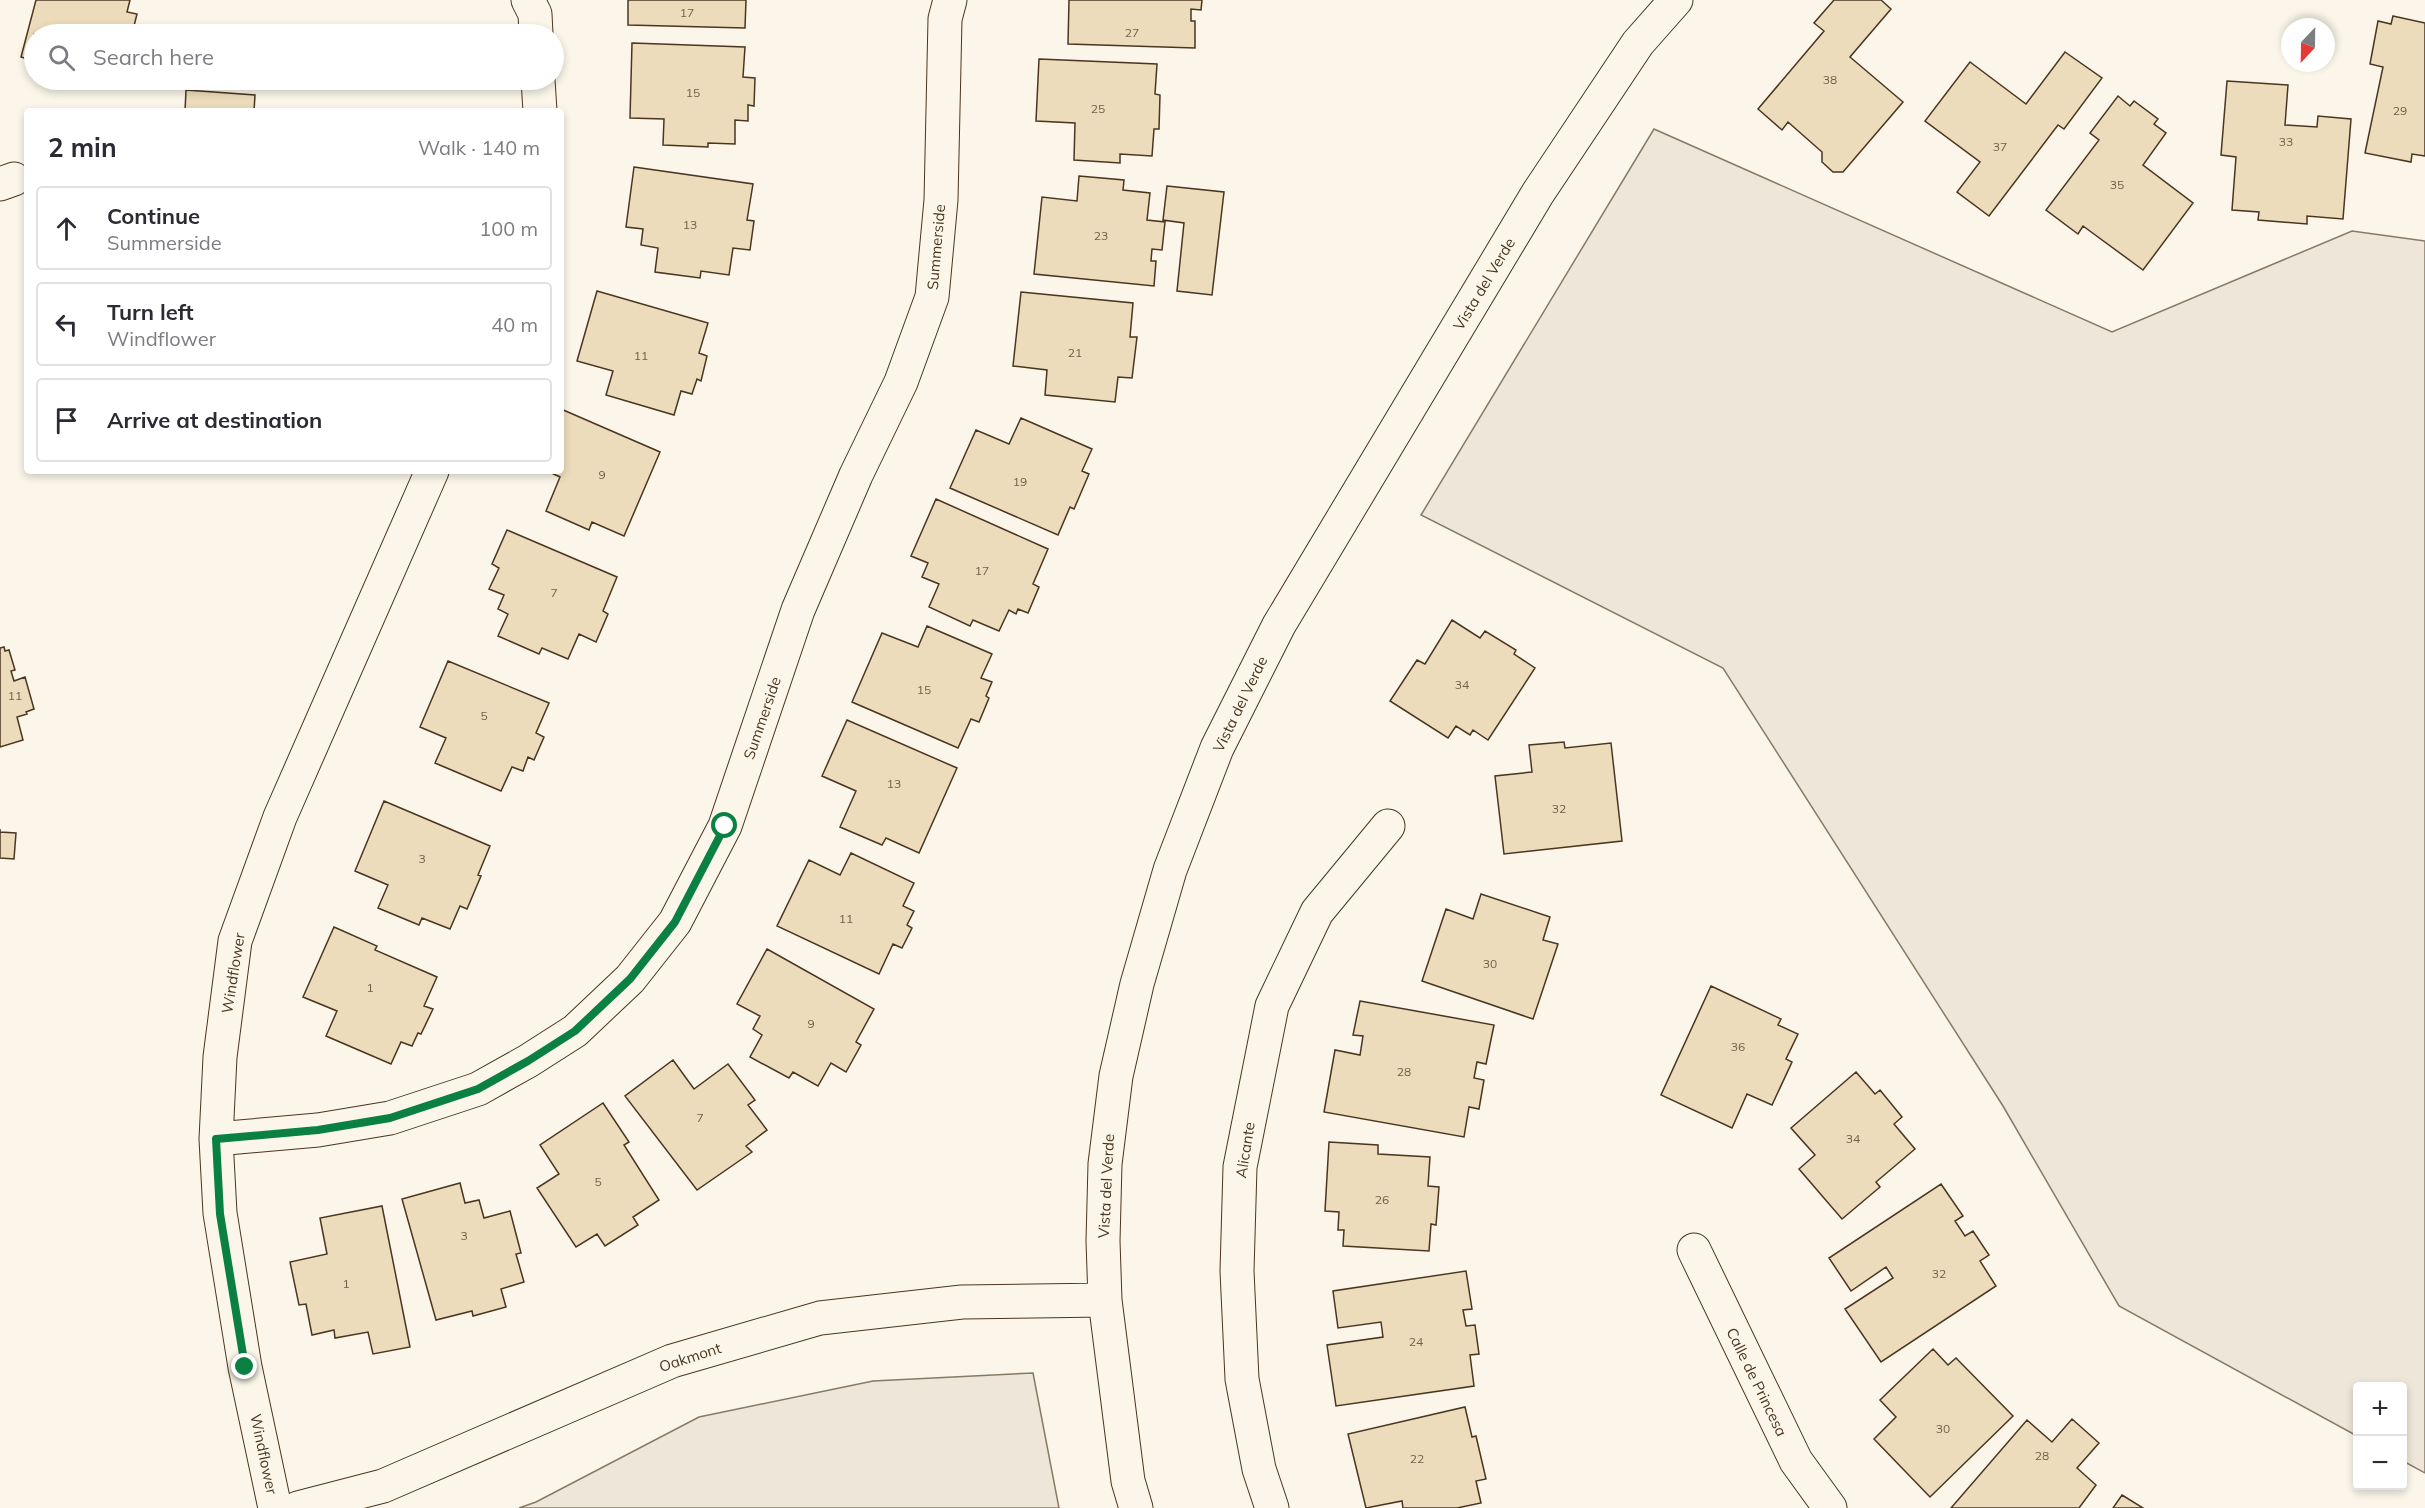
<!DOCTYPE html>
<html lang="en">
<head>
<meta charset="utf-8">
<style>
  body { margin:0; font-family:Mulish,sans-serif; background:#f2f2f3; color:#2b2b33 }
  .controls { position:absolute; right:18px; bottom:18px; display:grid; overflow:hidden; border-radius:6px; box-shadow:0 3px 9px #0003 }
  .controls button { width:54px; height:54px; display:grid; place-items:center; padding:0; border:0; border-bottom:2px solid #e1e1e2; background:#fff; color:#2b2b33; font:30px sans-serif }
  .compass { position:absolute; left:2281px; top:18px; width:54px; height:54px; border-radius:50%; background:#fff; box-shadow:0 3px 9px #0003; rotate:202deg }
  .stop { position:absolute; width:18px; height:18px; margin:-14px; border:4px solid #0b8043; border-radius:50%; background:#fff }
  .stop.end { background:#0b8043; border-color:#fff; box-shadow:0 2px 6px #0008 }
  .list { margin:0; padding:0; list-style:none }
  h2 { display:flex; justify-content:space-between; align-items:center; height:78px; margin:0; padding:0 24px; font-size:26px }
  h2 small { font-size:20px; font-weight:400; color:#7c7c81 }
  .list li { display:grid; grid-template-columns:39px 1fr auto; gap:18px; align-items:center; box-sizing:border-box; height:84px; margin:0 12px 12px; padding:0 12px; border:2px solid #e1e1e2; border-radius:6px }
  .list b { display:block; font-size:22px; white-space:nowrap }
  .list p { margin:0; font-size:20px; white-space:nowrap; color:#7c7c81 }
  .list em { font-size:20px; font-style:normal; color:#7c7c81 }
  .icon { flex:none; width:33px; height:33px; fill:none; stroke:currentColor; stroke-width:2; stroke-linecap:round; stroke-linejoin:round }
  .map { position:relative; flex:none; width:2425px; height:1508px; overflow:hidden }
  .search { position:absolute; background:#fff; box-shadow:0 3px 9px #0003; left:24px; top:24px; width:540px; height:66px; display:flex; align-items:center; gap:15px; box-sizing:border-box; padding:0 21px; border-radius:33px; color:#7c7c81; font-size:22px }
  .panel { position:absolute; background:#fff; box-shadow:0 3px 9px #0003; left:24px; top:108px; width:540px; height:366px; border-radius:6px }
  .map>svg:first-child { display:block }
  .green { fill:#ede6d9; stroke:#887966; stroke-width:1.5 }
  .building { fill:#ecdcbc; stroke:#4a3520; stroke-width:1.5 }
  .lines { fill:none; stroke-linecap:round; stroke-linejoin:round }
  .street-casing { stroke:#4a3520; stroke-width:35 }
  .secondary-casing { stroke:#4a3520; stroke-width:35 }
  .street { stroke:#fbf6e9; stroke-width:33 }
  .secondary { stroke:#fbf6e9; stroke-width:33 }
  .route { stroke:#0b8043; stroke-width:8 }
  .labels { text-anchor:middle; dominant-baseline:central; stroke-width:4.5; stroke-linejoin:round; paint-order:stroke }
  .number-label { font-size:12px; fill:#725f47 }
  .street-label { font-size:15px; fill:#4a3520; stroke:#fbf6e9 }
</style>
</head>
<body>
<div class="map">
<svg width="2425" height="1508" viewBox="0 0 2425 1508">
  <rect width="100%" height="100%" fill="#fbf6e9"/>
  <!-- green -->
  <path class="green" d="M1654,129L2112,332L2352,231L2425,241V1473L2403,1461L2402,1386H2358L2357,1436L2119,1306L2003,1106L1723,668L1421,515Z
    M1033,1373L1059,1508H519L536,1502L699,1417L873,1381Z"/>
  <!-- building -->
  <path class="building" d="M36,0H130L127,12L137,14L132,34H34V61L21,57Z
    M628,0H746L745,28L628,25Z
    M1069,0H1202L1201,10L1191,9V21H1195V48L1068,44Z
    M1834,0H1881L1891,9L1850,57L1903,102L1843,172H1833L1822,162V152L1788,122L1782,130L1758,109L1824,31L1814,23Z
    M2393,16L2425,23V156L2412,154L2411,162L2365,153L2383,67L2370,64L2378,21L2391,24Z
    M632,43L745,47L743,77L755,78L754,106L748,105V121L735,120V144L708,143V147L663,145L664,119L630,118Z
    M2065,52L2102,78L2064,129L2058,125L1989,216L1957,192L1980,162L1925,121L1970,62L2026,104Z
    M1039,59L1157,64L1155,94L1160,95L1159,129H1154L1152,156L1120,154V163L1074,160L1075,123L1036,121Z
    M2227,81L2288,85L2285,125L2317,127L2318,116L2351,119L2343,219L2307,216V224L2258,220L2259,212L2232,210L2236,157L2221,155Z
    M186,90L255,95L254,111H185Z
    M2118,96L2130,106L2134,101L2158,119L2154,124L2166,133L2143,165L2193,203L2143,270L2083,226L2078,234L2046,210L2099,140L2090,133Z
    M634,167L753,184L747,220L754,221L750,250L733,248L729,275L701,271L700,278L655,272L658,248L641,245L643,229L626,227Z
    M1079,176L1124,180L1123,190L1150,193L1147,220L1165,222L1162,250L1152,249L1151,261H1156L1154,286L1034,274L1042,197L1077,201Z
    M1167,186L1224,192L1212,295L1177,291L1184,223L1163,220Z
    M597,291L708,323L699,353L707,356L701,381L697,379L692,394L681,391L674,415L606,395L613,371L577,361Z
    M1021,292L1133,303L1130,337H1137L1132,378L1118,377L1115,402L1045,395L1047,370L1013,366Z
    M561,409L660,452L624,536L592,522L589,530L546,511L560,477L547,471H561Z
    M1021,418L1092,449L1082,471L1089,474L1074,509L1070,507L1058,535L950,488L976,430L1009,444Z
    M936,499L1048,549L1033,584L1039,587L1028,613L1018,609L1016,614L1009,610L999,631L973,620L970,626L929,607L939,584L922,577L928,563L911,556Z
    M507,530L617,577L603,611L608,614L596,642L579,634L568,659L542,648L539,654L498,636L508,614L498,609L504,595L489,589L499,568L492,564Z
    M1452,620L1480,638L1485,631L1516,650L1514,654L1535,668L1488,740L1473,730L1470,735L1456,726L1448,738L1390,701L1417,660L1425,664Z
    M927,626L992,654L981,678L992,682L986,696L989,698L979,722L971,719L958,748L852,702L882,633L918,647Z
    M4,647L5,651L9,650L15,670L11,671L14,681L25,677L34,709L26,712L27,714L17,717L23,740L0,747V648Z
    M448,661L549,703L536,733L544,737L534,760L528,757L523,771L512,767L501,791L435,763L446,738L420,727Z
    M847,720L957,768L919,853L886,838L882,845L840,827L856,791L822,776Z
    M1564,742L1565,748L1611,743L1622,841L1504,854L1495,776L1532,772L1529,745Z
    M384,801L490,846L478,875L481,876L467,909L460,906L450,929L422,918L419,925L378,908L388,885L355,871Z
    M0,829V832L16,833L14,859L0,858Z
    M851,853L914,883L903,906L914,911L907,925L912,928L902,948L893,944L879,974L777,926L809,860L840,875Z
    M1481,894L1550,917L1543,940L1558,944L1533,1019L1422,981L1446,909L1473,919Z
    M334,927L377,946L375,950L437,977L424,1006L433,1009L421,1034L418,1033L412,1046L401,1042L391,1064L326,1036L337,1011L303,997Z
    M767,949L874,1009L856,1042L861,1045L846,1072L831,1063L818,1086L793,1072L789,1078L750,1057L762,1035L753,1029L760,1016L737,1004Z
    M1711,986L1781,1019L1778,1025L1798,1034L1786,1059L1792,1062L1772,1105L1747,1094L1732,1128L1661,1095Z
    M1360,1001L1494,1025L1486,1064L1477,1062L1474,1078L1484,1080L1479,1109L1469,1107L1464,1137L1324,1112L1335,1050L1360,1055L1363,1036L1353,1035Z
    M673,1060L694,1089L728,1064L755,1100L748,1105L767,1130L746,1146L752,1152L697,1190L625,1096Z
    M1856,1072L1875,1094L1880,1090L1902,1117L1894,1124L1915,1149L1876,1182L1880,1187L1842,1219L1799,1169L1815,1155L1791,1128Z
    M603,1103L629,1142L624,1145L659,1200L633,1217L638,1225L605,1246L597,1234L576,1247L537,1188L559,1174L540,1145Z
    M1329,1142L1378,1145V1154L1430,1157L1428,1186L1439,1187L1436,1225L1431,1224L1429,1251L1343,1246L1344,1230H1338L1339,1212L1325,1211Z
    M460,1183L465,1203L479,1200L484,1218L510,1211L521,1253L516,1254L524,1282L501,1289L506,1307L473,1316L472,1311L436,1320L402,1199Z
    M1941,1184L1963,1216L1955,1221L1965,1236L1973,1231L1989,1255L1980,1261L1996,1286L1881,1362L1845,1309L1893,1278L1886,1267L1851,1291L1829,1258Z
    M382,1206L410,1347L373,1354L368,1332L335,1338L334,1330L312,1335L306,1304L299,1305L290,1262L327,1254L320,1218Z
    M1466,1271L1472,1309L1463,1310L1466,1326L1475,1325L1479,1354L1470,1355L1474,1386L1336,1406L1327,1345L1383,1337L1381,1322L1338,1328L1333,1291Z
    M1933,1349L1948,1365L1956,1358L2013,1416L1930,1497L1874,1439L1896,1417L1880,1400Z
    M1465,1407L1472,1437L1476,1436L1486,1479L1476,1481L1481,1503L1457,1508H1403L1402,1501L1366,1508L1348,1434Z
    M2072,1419L2099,1443L2077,1468L2096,1485L2079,1508H1951L2027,1420L2052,1442Z
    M2122,1495L2143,1508H2113Z"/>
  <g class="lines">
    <!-- street casing -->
    <g class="street-casing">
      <path id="street" d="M528,0L535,14L536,34
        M538,80L540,111
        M0,184L14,179
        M216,1139L318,1130L390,1118L478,1089L528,1061L575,1031L630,979L675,922L725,826L798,610L856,475L901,382L932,297L941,200L945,19L950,0
        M1694,1250L1796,1461L1830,1508
        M275,1508L245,1367L220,1213L216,1139L220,1057L235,941L280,817L432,471
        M1272,1508L1259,1469L1242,1379L1237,1271L1240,1167L1272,1006L1317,912L1388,826"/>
    </g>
    <!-- secondary casing -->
    <g class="secondary-casing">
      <path id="secondary" d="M298,1508L383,1486L672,1361L820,1318L962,1302L1105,1300
        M1136,1508L1128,1481L1105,1300L1103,1241L1105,1164L1116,1076L1137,984L1170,870L1217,748L1279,625L1538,193L1638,43L1676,0"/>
    </g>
    <!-- street -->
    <use href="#street" class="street"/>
    <!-- secondary -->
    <use href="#secondary" class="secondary"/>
  </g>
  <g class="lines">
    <!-- route -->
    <path class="route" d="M245,1367L220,1214L216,1139L318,1130L390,1118L478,1089L528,1061L575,1031L630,979L675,922L725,826"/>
  </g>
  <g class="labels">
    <!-- number labels -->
    <g class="number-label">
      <text x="687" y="12">17</text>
      <text x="1132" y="32">27</text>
      <text x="1830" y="79">38</text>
      <text x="693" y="92">15</text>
      <text x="1098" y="108">25</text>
      <text x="2400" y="110">29</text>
      <text x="2286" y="141">33</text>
      <text x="2000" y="146">37</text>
      <text x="2117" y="184">35</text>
      <text x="690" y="224">13</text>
      <text x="1101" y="235">23</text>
      <text x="1075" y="352">21</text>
      <text x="641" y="355">11</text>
      <text x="602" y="474">9</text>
      <text x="1020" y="481">19</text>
      <text x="982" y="570">17</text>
      <text x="554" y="592">7</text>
      <text x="1462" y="684">34</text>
      <text x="924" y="689">15</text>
      <text x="15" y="695">11</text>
      <text x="484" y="715">5</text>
      <text x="894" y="783">13</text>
      <text x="1559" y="808">32</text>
      <text x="422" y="858">3</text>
      <text x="846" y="918">11</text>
      <text x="1490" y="963">30</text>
      <text x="370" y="987">1</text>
      <text x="811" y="1023">9</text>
      <text x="1738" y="1046">36</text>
      <text x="1404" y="1071">28</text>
      <text x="700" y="1117">7</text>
      <text x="1853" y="1138">34</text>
      <text x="598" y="1181">5</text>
      <text x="1382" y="1199">26</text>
      <text x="464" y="1235">3</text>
      <text x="1939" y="1273">32</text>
      <text x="346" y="1283">1</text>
      <text x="1416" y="1341">24</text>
      <text x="1943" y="1428">30</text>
      <text x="2042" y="1455">28</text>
      <text x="1417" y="1458">22</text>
    </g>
    <!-- street labels -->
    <g class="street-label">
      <text transform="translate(936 247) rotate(-85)">Summerside</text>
      <text transform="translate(1484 284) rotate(-59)">Vista del Verde</text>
      <text transform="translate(1240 704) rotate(-64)">Vista del Verde</text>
      <text transform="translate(762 718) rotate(-71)">Summerside</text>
      <text transform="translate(233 973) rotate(-81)">Windflower</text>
      <text transform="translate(1245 1150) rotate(-81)">Alicante</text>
      <text transform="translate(1106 1186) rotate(-87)">Vista del Verde</text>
      <text transform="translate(690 1357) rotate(-18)">Oakmont</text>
      <text transform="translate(1757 1382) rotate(64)">Calle de Princesa</text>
      <text transform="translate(264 1454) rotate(78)">Windflower</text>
    </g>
  </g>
</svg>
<div class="controls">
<button>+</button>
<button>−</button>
</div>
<svg class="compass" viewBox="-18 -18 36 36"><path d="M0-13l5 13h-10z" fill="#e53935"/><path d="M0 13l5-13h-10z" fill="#7c7c81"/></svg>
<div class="stop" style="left:725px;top:826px"></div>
<div class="stop end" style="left:245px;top:1367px"></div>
<div class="search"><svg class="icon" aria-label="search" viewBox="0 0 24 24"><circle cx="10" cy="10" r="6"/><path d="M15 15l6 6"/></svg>Search here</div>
<section class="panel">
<h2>2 min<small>Walk · 140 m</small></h2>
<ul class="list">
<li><svg class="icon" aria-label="ahead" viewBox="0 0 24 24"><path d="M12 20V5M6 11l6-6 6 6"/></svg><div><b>Continue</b><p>Summerside</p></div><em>100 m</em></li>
<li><svg class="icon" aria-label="left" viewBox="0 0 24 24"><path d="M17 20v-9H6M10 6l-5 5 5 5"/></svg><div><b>Turn left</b><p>Windflower</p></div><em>40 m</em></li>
<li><svg class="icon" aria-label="arrive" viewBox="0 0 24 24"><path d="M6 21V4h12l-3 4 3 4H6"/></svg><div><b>Arrive at destination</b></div></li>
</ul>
</section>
</div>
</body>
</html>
